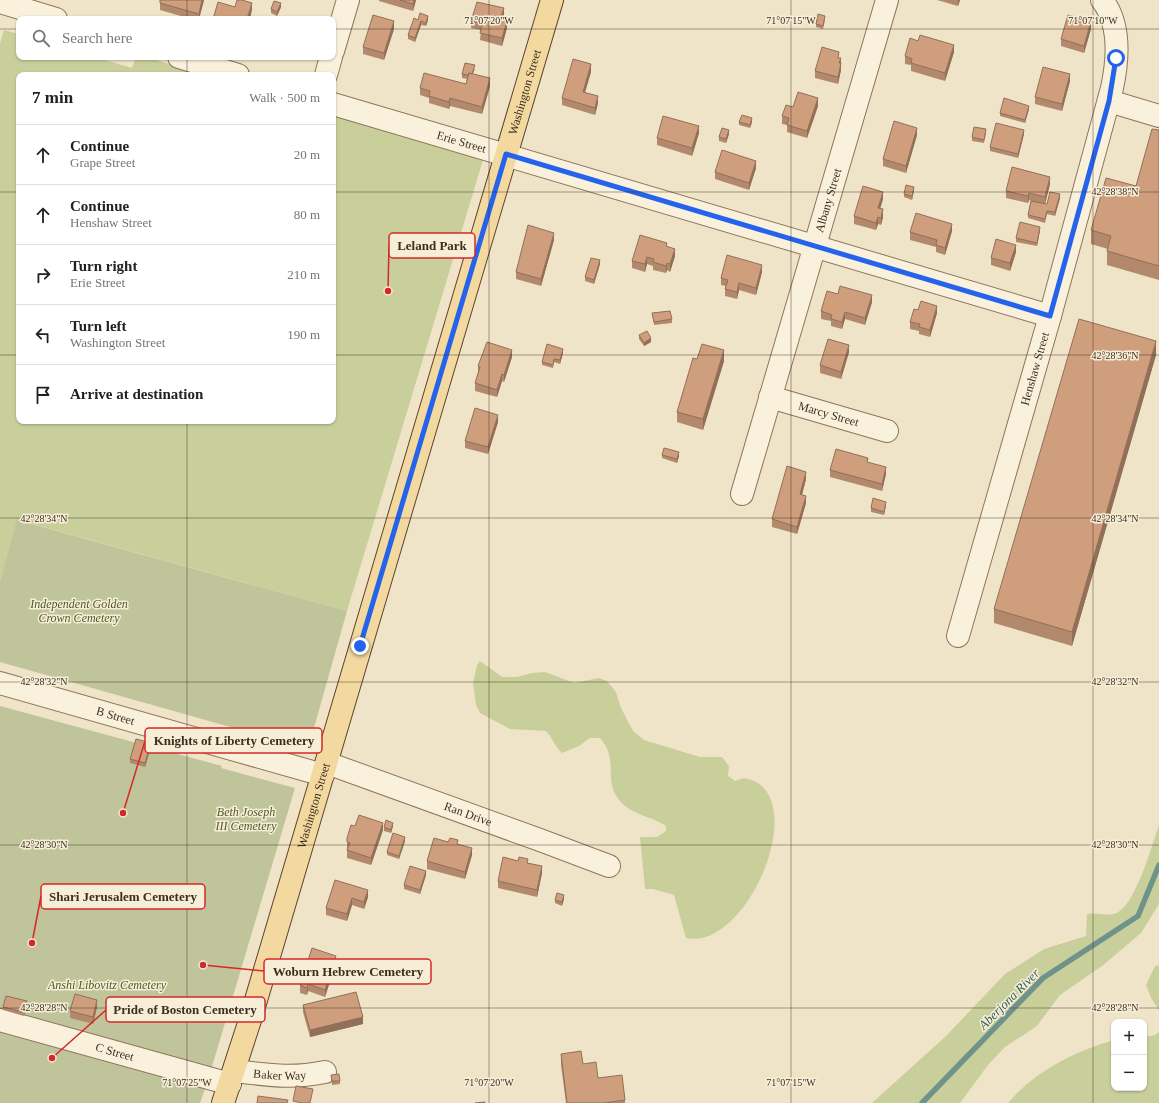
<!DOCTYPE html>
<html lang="en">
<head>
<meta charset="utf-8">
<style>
  body { margin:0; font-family:"Times New Roman",serif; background:#f2f2f2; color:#222 }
  .controls { position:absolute; right:12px; bottom:12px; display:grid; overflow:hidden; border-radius:8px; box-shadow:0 1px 3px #0004 }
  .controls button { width:36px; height:36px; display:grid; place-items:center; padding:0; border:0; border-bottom:1px solid #e0e0e0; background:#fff; color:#222; font:20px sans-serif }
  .stop { position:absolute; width:12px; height:12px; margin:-9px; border:3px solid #2563eb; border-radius:50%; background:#fff }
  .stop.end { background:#2563eb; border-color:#fff; box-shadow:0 1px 4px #0008 }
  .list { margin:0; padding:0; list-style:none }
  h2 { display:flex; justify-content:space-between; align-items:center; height:52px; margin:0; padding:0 16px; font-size:17px }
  h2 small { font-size:13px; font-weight:400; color:#767676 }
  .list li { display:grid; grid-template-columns:26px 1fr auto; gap:12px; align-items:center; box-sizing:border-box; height:60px; padding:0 16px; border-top:1px solid #e0e0e0 }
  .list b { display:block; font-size:15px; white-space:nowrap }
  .list p { margin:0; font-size:13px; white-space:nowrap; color:#767676 }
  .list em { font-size:13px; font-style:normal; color:#767676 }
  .icon { flex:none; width:22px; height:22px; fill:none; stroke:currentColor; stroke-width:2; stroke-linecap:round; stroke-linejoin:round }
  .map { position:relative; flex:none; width:1159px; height:1103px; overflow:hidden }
  .search { position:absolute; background:#fff; box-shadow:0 1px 3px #0004; left:16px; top:16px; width:320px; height:44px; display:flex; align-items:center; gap:10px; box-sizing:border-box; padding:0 14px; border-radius:8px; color:#767676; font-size:15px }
  .panel { position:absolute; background:#fff; box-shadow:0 1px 3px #0004; left:16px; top:72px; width:320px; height:352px; border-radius:8px }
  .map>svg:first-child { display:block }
  .green { fill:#c9cf9b }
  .cemetery { fill:#bfc49a }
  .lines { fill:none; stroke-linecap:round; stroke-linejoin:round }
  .stream { stroke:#6f938a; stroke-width:5.5 }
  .minor-casing { stroke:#8d765c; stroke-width:24 }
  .major-casing { stroke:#5b4430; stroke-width:24 }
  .minor { stroke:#faf1dc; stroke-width:22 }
  .major { stroke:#f3d9a0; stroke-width:22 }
  .wall { fill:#b2896c }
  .shaded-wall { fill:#916f58 }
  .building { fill:#cf9f7d; stroke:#916f58 }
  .route { stroke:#2563eb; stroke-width:5 }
  .ticks { fill:none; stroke:#3d2e20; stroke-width:1; stroke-opacity:0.45 }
  .labels { text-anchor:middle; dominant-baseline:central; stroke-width:3; stroke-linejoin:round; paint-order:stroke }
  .street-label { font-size:12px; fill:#3d2e20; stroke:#f7eed8 }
  .park-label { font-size:12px; font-style:italic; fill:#4d5a26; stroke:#f7eed8 }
  .water-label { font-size:13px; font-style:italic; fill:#2f5d5a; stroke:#f7eed8 }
  .ticks-label { font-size:10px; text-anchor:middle; fill:#3d2e20; stroke:#f7eed8; stroke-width:3; stroke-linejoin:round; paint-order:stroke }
  .leader { fill:none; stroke:#d62828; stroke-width:1.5 }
  .callout-dot { fill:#d62828; stroke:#f7eed8; stroke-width:1.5 }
  .callout { fill:#f7eed8; stroke:#d62828; stroke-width:1.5 }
  .callout-label { font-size:13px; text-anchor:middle; font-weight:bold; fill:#3d2e20 }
</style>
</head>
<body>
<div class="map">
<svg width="1159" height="1103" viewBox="0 0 1159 1103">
  <rect width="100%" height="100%" fill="#f0e4c8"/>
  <!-- green -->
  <path class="green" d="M4,30L19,34V57H95L132,68L136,57H146L205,75H19V421H333V114L353,122L483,160L347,611L18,520L0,582V43Z
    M480,661L502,677H517L532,673L545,672L574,683L599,678L607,681L616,692L621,708L633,731L644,740L700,757H722L729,766L728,776L735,781L744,778C749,779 755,781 758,783C805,815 743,951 686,938L674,895L653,889H645L640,837H657L666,831V826C651,816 632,815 620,801C602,780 620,761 600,738H590L579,746L562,753C554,746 553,738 546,731L510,729L480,713L476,705L473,683L477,665Z
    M1159,825V904L1141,933L1102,966L1060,995L1037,1026L1005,1047L988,1065L960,1103H872L946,1036L1005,974L1044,949L1086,936L1087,914C1096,912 1105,916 1114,914C1135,909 1152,844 1159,825Z
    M1159,965V1010L1151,998L1146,985L1155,966Z
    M1159,1032V1103H1008C1034,1072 1075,1051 1114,1040V1088H1144V1037L1155,1035Z"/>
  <!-- cemetery -->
  <path class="cemetery" d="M17,520L347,611L308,749L0,662V582Z
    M0,706L222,766L221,768L295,788L211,1070L0,1011Z
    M0,1029L206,1086L200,1103H0Z"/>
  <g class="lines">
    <!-- stream -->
    <path class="stream" d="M922,1103L1043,978L1138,916L1159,865"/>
    <!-- minor casing -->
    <g class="minor-casing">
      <g id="minor">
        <path d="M0,2L56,19"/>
        <path d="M333,51L348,0"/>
        <path d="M179,57L238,75"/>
        <path d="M326,75L331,57"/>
        <path d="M1109,101L1159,116"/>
        <path id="s1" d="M333,104L1050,316"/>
        <path id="s2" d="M770,397L887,431"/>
        <path id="s3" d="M742,494L887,0"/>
        <path id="s4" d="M958,636L1050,316L1112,88C1118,60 1121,24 1102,0"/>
        <path id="s5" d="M0,683L323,775"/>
        <path id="s6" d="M327,763L540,840L609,866"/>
        <path id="s7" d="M0,1020L230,1084"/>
        <path id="s8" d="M234,1071C270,1075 290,1079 325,1072"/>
      </g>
    </g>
    <!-- major casing -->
    <g class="major-casing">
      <g id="major">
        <path id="s9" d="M223,1103L251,1017L552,0"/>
      </g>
    </g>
    <!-- minor -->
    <use href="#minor" class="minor"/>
    <!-- major -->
    <use href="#major" class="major"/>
  </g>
  <!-- wall -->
  <path class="wall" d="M204,0L199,19H191L160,10V3Z
    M379,0H416L413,11L379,1Z
    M937,0H960L958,6Z
    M281,7L277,16L271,13V9Z
    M504,15L502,20L507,28L502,46L480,40L481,30L471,28V21Z
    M418,20H428L426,26L421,25L415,42L408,39V35Z
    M825,20L823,29L816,27V24Z
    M394,29L384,60L363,54V47Z
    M1091,29L1084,53L1061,46V39Z
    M954,52L945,81L911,71V65L905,64V56Z
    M839,58L841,63V70L838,84L815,78V71Z
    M475,69L473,74L490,86L482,114L450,106L449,109L429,103V98L420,95V88L466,84L467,79L462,78V74Z
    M591,72L585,92L598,103L595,115L562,105V98Z
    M1070,81L1062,111L1035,104V97Z
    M818,106L807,138L787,132V125L782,124V116L793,107Z
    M1029,109L1025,123L1000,116V113Z
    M739,122H752L750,128L739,125Z
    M1159,130V280L1107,265V251L1108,249L1091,244V230L1136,186Z
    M699,133L692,156L657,145V138Z
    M986,133L984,143L972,141V137Z
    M729,134L726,143L719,141V137Z
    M1024,134L1018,158L990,151V147Z
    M917,135L906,173L883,166V159Z
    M756,168L749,190L715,179V172Z
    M1050,184L1045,204H1047L1060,198L1055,216L1047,214L1045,223L1028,218V215L1031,201L1029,200L1028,203L1006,198V191Z
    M914,190L912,200L904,197V194Z
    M883,199L880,209L883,217L881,225L878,224L876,230L854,224V216Z
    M1040,230L1037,246L1016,242V238Z
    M952,231L945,255L936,252V247L910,240V232Z
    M554,240L541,286L516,279V272Z
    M667,246L675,256L670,272L667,270L666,273L653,270V266L647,264L645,272L632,268V261Z
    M1016,252L1010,271L991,265V258Z
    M600,264L594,284L585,281V277Z
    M762,272L756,295L739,290L737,299L725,296V289L726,286L721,285V278Z
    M838,294L872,302L865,325L845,319L842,329L831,326V321L821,319V311Z
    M918,310L937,313L930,337L919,334V331L910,329V322Z
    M652,313L672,319V323L654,325Z
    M639,335L651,342L644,346L639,339Z
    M849,352L841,379L820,373V365Z
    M563,353L560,364L554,362L553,368L542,365V362Z
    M1156,355L1072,646L994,623V609Z
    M512,357L504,382L502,381L497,397L475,391V383L478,373V366Z
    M697,359L724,361L703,430L677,422V412Z
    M498,422L488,454L465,448V441Z
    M662,455L679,456L677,463L662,458Z
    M868,462L886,474L882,491L830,477V470Z
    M806,479L802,495L806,503L797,534L772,527V519Z
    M886,505L884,515L871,512V508Z
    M151,746L145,767L130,763V759Z
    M355,826L383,830L371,865L347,858V838Z
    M393,826L391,833L384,831V827Z
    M405,841L399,859L387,855V852Z
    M458,844L472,855L465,879L427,869V861Z
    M528,863L542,873L537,897L498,888V881Z
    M426,875L420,894L404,889V885Z
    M335,880L368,897L364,909L352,905L347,921L326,915V908Z
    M564,899L562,906L555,903V900Z
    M336,963L325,997L308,991L307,995L300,993V985Z
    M27,1005L24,1016L3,1010V1007Z
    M303,1005L363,1024L310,1037L303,1012Z
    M97,1007L93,1024L70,1018V1011Z
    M561,1054L583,1064L598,1078L625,1100V1103H566L561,1065Z
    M331,1075L340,1081V1084L332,1085Z"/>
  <!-- shaded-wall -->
  <path class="shaded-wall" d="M202,0H204L199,19V14Z
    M414,0H416L413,11V4Z
    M958,0H960L958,6Z
    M252,3V10L250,19H247Z
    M281,3V7L277,16V12Z
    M504,8V15L500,27V19Z
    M428,16V20L426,26V23Z
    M394,21V29L384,60V53Z
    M421,21V25L415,42V38Z
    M507,21V28L502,46V38Z
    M1091,21V29L1084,53V46Z
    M954,45V52L945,81V73Z
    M841,58V70L838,84V77L839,63Z
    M591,64V72L583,99V92Z
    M1070,74V81L1062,111V104Z
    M490,78V86L482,114V107Z
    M598,96V103L595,115V108Z
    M450,98V106L449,109V102Z
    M818,98V106L807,138V131Z
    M1029,106V109L1025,123V120Z
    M752,118V122L750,128V125Z
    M699,126V133L692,156V148Z
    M917,128V135L906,173V166Z
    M729,130V134L726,143V139Z
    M1024,130V134L1018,158V154Z
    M756,161V168L749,190V183Z
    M1050,177V184L1045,204V197Z
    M914,187V190L912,200V196Z
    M883,192V199L878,215V208Z
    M1029,193V200L1028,203V196Z
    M1060,194V198L1055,216V212Z
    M883,209V217L881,225V218Z
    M878,217V224L876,230V223Z
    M952,224V231L945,255V248Z
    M1040,227V230L1037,246V243Z
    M554,233V240L541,286V279Z
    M1016,245V252L1010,271V263Z
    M675,249V256L670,272V264Z
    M647,257V264L645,272V264Z
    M600,260V264L594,284V280Z
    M667,263V270L666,273V266Z
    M762,265V272L756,295V288Z
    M739,283V290L737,299V292Z
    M872,295V302L865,325V318Z
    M937,306V313L930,337V330Z
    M845,312V319L842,329V322Z
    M651,338V342L644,346V343Z
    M1156,341V355L1072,646V632Z
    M849,345V352L841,379V372Z
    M563,349V353L560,364V360Z
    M512,350V357L504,382V375Z
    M724,350V361L703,430V419Z
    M502,374V381L497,397V390Z
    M498,415V422L488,454V447Z
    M679,452V456L677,463V459Z
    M886,467V474L882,491V484Z
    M806,472V479L800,502V494Z
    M806,496V503L797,534V527Z
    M886,502V505L884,515V512Z
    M151,743V746L145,767V763Z
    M383,823V830L371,865V858Z
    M393,823V826L391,833V830Z
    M405,837V841L399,859V856Z
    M472,848V855L465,879V872Z
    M542,866V873L537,897V890Z
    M426,871V875L420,894V890Z
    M368,890V897L364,909V902Z
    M564,895V899L562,906V902Z
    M352,898V905L347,921V914Z
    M336,956V963L325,997V990Z
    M308,984V991L307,995V988Z
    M97,1000V1007L93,1024V1017Z
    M27,1001V1005L24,1016V1012Z
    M363,1017V1024L310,1037V1030Z"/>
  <!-- building -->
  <path class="building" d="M160,0H202L199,14L160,3Z
    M237,0H242L252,3L247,19H213L218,2L235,7Z
    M400,0H414L413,4Z
    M274,1L281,3L277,12L271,9Z
    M477,2L504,8L500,19L507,21L502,38L480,33L482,24L471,21Z
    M420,13L428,16L426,23L421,21L415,38L408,35L414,18L418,20Z
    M818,14L825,16L823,26L816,24Z
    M373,15L394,21L384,53L363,47Z
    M1068,15L1091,21L1084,46L1061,39Z
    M920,35L954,45L945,73L911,63L912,59L905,56L910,38L918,41Z
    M822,47L839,52L838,58H841L839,63H841L838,77L815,71Z
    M573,59L591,64L583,92L598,96L595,108L562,98Z
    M465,63L475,65L472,74L469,73L468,75L462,74Z
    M1043,67L1070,74L1062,104L1035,97Z
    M424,73L466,84L469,73L490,78L482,107L450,98L449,102L429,96L430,91L420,88Z
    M798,92L818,98L807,131L787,125L789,118L782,116L786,105L793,107Z
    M1004,98L1029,106L1025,120L1000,113Z
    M742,115L752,118L750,125L739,122Z
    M663,116L699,126L692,148L657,138Z
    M894,121L917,128L906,166L883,159Z
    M996,123L1024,130L1018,154L990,147Z
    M974,127L986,129L984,140L972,137Z
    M722,128L729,130L726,139L719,137Z
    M1152,129L1159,130V266L1107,251L1111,236L1091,230L1106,178L1136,186Z
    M722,150L756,161L749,183L715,172Z
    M1012,167L1050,177L1045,197L1029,193L1028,196L1006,191Z
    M906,185L914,187L912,196L904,194Z
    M863,186L883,192L878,208L883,209L881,218L878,217L876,223L854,216Z
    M1050,192L1060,194L1055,212L1047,211L1045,219L1028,215L1031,201L1047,204Z
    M916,213L952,224L945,248L936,245L937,240L910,232Z
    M1020,222L1040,227L1037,243L1016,238Z
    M528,225L554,233L541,279L516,272Z
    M640,235L667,243L666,246L675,249L670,264L667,263L666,266L653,262L654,259L647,257L645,264L632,261Z
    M996,239L1016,245L1010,263L991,258Z
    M727,255L762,265L756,288L739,283L737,292L725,289L728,280L721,278Z
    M591,258L600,260L594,280L585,277Z
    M840,286L872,295L865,318L845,312L842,322L831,319L832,315L821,311L827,291L838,294Z
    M921,301L937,306L930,330L919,327L920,324L910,322L914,309L918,310Z
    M670,311L672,319L654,322L652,313Z
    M1079,319L1156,341L1072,632L994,609Z
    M647,331L651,338L644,343L639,335Z
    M828,339L849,345L841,372L820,365Z
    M487,342L512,350L504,375L502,374L497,390L475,383L480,367L478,366Z
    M547,344L563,349L560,360L554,359L553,365L542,362Z
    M702,344L724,350L703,419L677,412L693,358L697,359Z
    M475,408L498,415L488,447L465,441Z
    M664,448L679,452L677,459L662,455Z
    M836,449L868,458L867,462L886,467L882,484L830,470Z
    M787,466L806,472L800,494L806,496L797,527L772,519Z
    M873,498L886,502L884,512L871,508Z
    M136,739L151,743L145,763L130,759Z
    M359,815L383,823L371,858L347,850L350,843L347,842V838L351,825L355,826Z
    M386,820L393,823L391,830L384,827Z
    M393,833L405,837L399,856L387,852Z
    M434,838L448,842L450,838L458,840L457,844L472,848L465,872L427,861Z
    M503,857L518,861L519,857L528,859L527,863L542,866L537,890L498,881Z
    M410,866L426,871L420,890L404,885Z
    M335,880L368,890L364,902L352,898L347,914L326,908Z
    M557,893L564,895L562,902L555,900Z
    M312,948L336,956L325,990L308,984L307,988L300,985Z
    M356,992L363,1017L310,1030L303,1005Z
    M75,994L97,1000L93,1017L70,1011Z
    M6,996L27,1001L24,1012L3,1007Z
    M581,1051L583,1064L596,1062L598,1078L622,1075L625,1100L604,1103H567L561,1054Z
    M339,1074L340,1081H332L331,1075Z
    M296,1086L313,1089L310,1103H302L293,1101Z
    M258,1096L288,1100L287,1103H257Z
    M485,1102V1103H475Z"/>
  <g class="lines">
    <!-- route -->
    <path class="route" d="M360,646L506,154L1050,316L1109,101L1116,58"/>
  </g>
  <!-- ticks -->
  <path class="ticks" d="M187,0V19M489,0V1103M791,0V1103M1093,0V1103M0,29H19M333,29H1159M187,57V75M0,192H19M333,192H1159M0,355H19M333,355H1159M187,421V1103M0,518H1159M0,682H1159M0,845H1159M0,1008H1159"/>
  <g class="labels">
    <!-- street labels -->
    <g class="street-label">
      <text stroke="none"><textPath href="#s9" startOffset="1055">Washington Street</textPath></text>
      <text stroke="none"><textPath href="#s1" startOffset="134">Erie Street</textPath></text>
      <text stroke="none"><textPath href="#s3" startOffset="306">Albany Street</textPath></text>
      <text stroke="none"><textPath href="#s4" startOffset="278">Henshaw Street</textPath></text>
      <text stroke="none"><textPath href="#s2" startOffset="61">Marcy Street</textPath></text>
      <text stroke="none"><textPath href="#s5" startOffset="120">B Street</textPath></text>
      <text stroke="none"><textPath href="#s9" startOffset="311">Washington Street</textPath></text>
      <text stroke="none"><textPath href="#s6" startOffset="150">Ran Drive</textPath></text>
      <text stroke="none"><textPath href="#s7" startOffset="119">C Street</textPath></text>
      <text stroke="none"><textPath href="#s8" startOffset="46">Baker Way</textPath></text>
    </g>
    <!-- park labels -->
    <g class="park-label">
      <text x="79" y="604">Independent Golden<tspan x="79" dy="14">Crown Cemetery</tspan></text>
      <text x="246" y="812">Beth Joseph<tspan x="246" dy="14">III Cemetery</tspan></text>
      <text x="107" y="985">Anshi Libovitz Cemetery</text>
    </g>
    <!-- water labels -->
    <g class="water-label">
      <text transform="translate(1009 999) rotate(-45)">Aberjona River</text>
    </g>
  </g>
  <g class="ticks-label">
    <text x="489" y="24">71°07'20"W</text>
    <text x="791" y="24">71°07'15"W</text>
    <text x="1093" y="24">71°07'10"W</text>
    <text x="1115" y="195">42°28'38"N</text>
    <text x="1115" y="359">42°28'36"N</text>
    <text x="44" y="522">42°28'34"N</text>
    <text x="1115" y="522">42°28'34"N</text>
    <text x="44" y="685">42°28'32"N</text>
    <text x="1115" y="685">42°28'32"N</text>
    <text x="44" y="848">42°28'30"N</text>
    <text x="1115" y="848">42°28'30"N</text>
    <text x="44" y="1011">42°28'28"N</text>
    <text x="1115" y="1011">42°28'28"N</text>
    <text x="187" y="1086">71°07'25"W</text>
    <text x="489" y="1086">71°07'20"W</text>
    <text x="791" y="1086">71°07'15"W</text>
  </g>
  <!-- callouts -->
  <path class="leader" d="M388 291L389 245M123 813L145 741M32 943L41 896M203 965L264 971M52 1058L106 1010"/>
  <g class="callout-dot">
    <circle cx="388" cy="291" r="4"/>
    <circle cx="123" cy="813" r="4"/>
    <circle cx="32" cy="943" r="4"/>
    <circle cx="203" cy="965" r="4"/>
    <circle cx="52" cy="1058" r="4"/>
  </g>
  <g class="callout">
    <rect x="389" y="233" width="86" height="25" rx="4"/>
    <rect x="145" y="728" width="177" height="25" rx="4"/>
    <rect x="41" y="884" width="164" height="25" rx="4"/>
    <rect x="264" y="959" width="167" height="25" rx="4"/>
    <rect x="106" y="997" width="159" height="25" rx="4"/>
  </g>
  <g class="callout-label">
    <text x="432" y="250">Leland Park</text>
    <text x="234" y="745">Knights of Liberty Cemetery</text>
    <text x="123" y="901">Shari Jerusalem Cemetery</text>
    <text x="348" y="976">Woburn Hebrew Cemetery</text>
    <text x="185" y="1014">Pride of Boston Cemetery</text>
  </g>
</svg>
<div class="controls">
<button>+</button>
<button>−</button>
</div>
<div class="stop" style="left:1116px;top:58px"></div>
<div class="stop end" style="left:360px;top:646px"></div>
<div class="search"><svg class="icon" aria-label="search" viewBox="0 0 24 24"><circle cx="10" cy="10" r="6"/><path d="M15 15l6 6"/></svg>Search here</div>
<section class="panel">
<h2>7 min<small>Walk · 500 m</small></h2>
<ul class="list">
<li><svg class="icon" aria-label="ahead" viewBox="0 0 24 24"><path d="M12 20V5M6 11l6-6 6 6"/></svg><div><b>Continue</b><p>Grape Street</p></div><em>20 m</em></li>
<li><svg class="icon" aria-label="ahead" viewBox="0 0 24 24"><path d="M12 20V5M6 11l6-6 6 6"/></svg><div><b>Continue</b><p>Henshaw Street</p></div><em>80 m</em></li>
<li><svg class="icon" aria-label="right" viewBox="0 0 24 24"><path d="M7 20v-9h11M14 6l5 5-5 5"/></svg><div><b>Turn right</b><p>Erie Street</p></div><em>210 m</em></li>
<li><svg class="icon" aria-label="left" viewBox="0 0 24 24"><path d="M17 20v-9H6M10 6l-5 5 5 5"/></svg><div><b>Turn left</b><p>Washington Street</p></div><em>190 m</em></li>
<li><svg class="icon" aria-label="arrive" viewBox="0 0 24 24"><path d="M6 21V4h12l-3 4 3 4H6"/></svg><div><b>Arrive at destination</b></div></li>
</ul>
</section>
</div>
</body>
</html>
